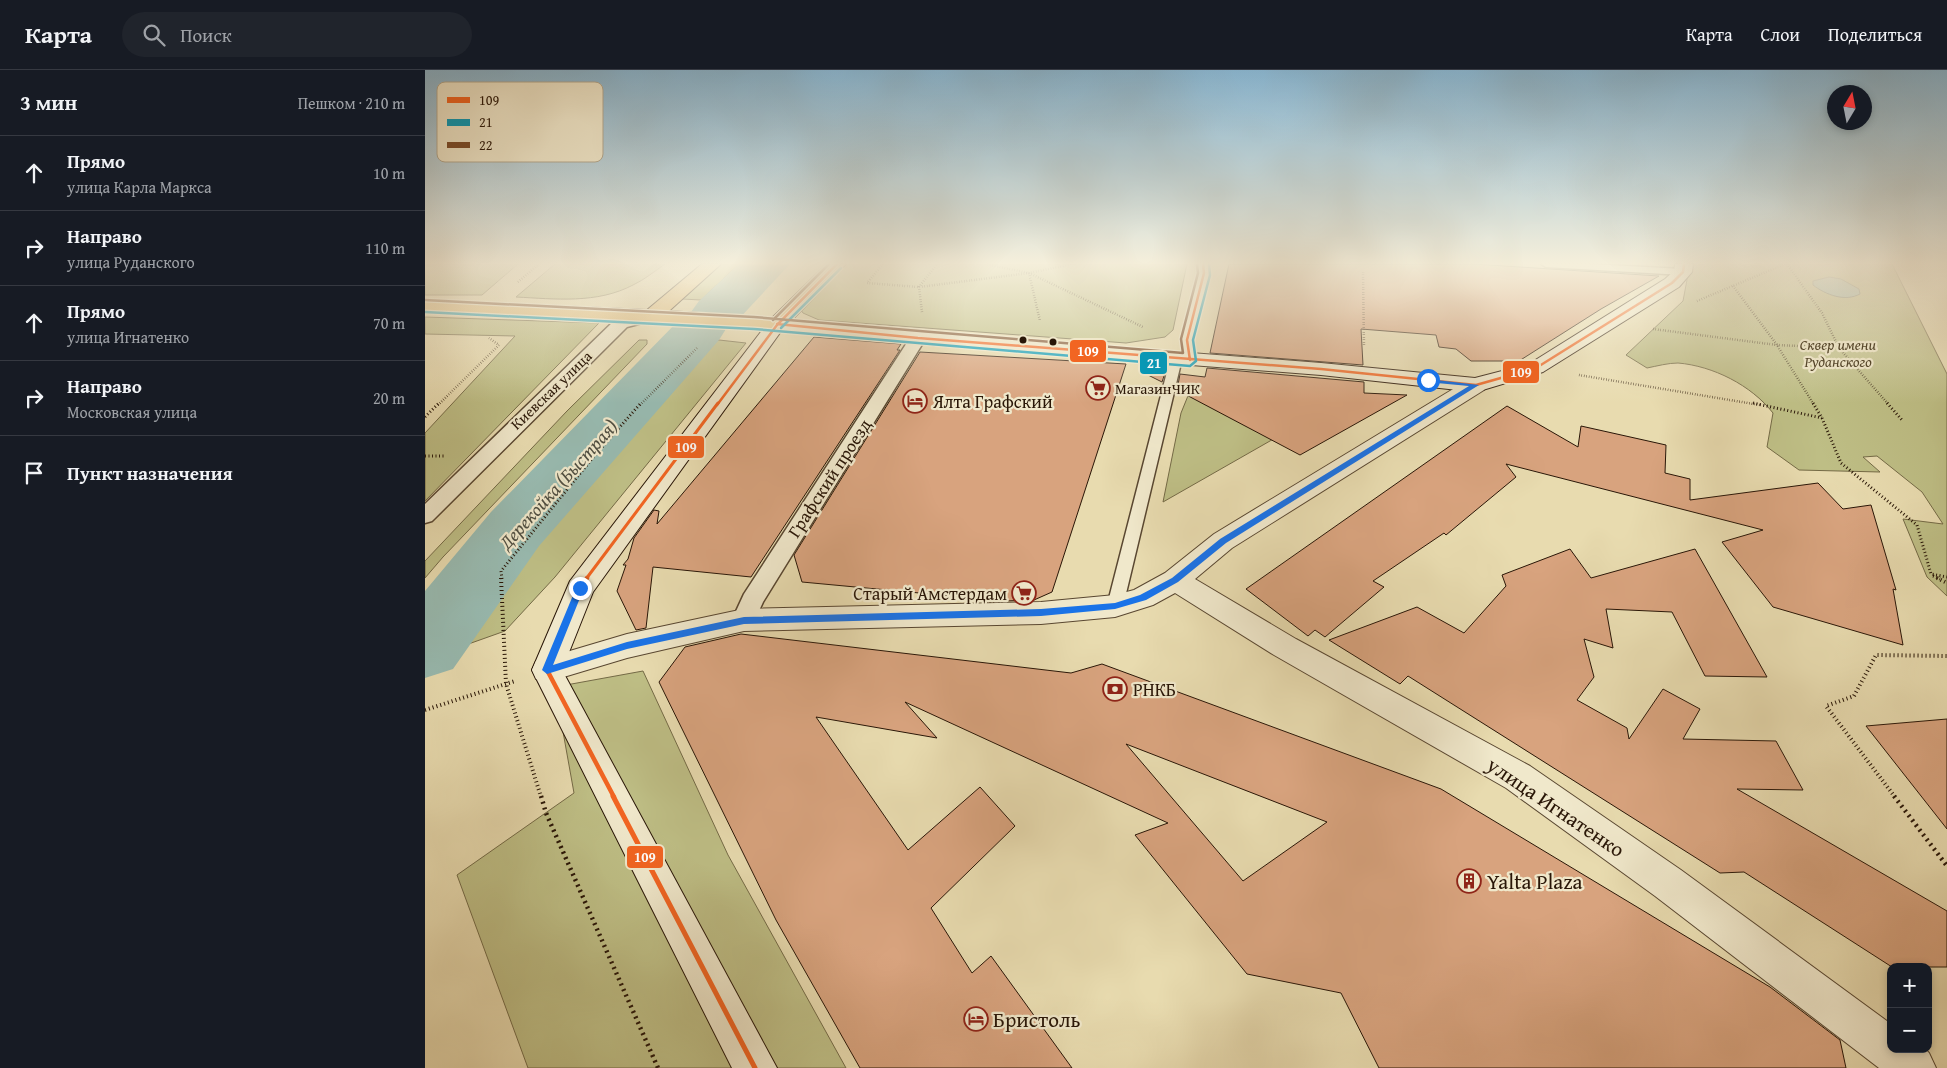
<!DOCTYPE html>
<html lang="ru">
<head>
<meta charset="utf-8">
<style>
  body { margin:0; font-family:"Gentium Book Plus",serif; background:#20242c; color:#f1f3f6 }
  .controls { position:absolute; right:15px; bottom:15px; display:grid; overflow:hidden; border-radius:10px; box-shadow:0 2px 8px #0003 }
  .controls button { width:45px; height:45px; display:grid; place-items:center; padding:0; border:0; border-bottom:1px solid #363941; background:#171b24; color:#f1f3f6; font:25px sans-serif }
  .compass { position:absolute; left:1402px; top:15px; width:45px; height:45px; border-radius:50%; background:#171b24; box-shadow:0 2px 8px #0003; rotate:10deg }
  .stop { position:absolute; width:15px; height:15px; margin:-11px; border:4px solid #1a73e8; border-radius:50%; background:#fff }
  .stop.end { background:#1a73e8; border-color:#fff; box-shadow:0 1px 5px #0008 }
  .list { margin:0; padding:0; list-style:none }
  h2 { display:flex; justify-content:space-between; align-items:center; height:65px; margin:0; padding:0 20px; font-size:21px }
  h2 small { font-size:16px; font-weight:400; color:#9ea1a6 }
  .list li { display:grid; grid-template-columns:32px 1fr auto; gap:15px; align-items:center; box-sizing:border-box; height:75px; padding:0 20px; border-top:1px solid #363941 }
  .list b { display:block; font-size:19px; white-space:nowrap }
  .list p { margin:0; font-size:16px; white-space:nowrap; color:#9ea1a6 }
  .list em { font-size:16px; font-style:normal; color:#9ea1a6 }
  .icon { flex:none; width:28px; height:28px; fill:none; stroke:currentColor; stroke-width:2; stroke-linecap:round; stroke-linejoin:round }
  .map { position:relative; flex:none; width:1522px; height:998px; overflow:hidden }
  header { display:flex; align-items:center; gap:30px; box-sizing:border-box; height:70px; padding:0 25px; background:#171b24; border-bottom:1px solid #363941 }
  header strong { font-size:24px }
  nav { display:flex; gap:28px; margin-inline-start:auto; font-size:18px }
  .search { width:350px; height:45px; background:#20242c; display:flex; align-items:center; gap:12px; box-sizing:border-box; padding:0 18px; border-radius:28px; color:#9ea1a6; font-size:19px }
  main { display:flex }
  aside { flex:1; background:#171b24 }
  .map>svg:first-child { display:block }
  .green { fill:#bebe85; stroke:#746a46 }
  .water { fill:#98bab0; stroke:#6c786c }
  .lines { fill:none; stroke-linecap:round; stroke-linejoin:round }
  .river { fill:#98bab0; fill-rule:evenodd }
  .building { fill:#d8a37e; stroke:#291607; fill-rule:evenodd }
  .service-casing { stroke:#594731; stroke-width:3 }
  .pedestrian-casing { stroke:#594731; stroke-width:3 }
  .minor-casing { stroke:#594731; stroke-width:2 }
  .secondary-casing { stroke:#291607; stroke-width:2 }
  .primary-casing { stroke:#291607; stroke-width:2 }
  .path-far3 { stroke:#291607; stroke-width:2.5; stroke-dasharray:0.5 2; stroke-linecap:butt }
  .path-far2 { stroke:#291607; stroke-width:3; stroke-dasharray:1 2.5; stroke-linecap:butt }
  .path-far1 { stroke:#291607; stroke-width:4; stroke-dasharray:1 3; stroke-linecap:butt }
  .path { stroke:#291607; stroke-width:4.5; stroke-dasharray:2 4; stroke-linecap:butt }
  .service { fill:#f0e8cb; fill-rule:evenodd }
  .pedestrian { fill:#f0e8cb; fill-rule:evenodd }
  .minor { fill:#f0e8cb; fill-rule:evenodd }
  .secondary { fill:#f0e8cb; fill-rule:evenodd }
  .primary { fill:#e4be78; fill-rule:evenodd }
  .bus-1-far3-casing { stroke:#f0e8cb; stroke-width:5 }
  .bus-1-far2-casing { stroke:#f0e8cb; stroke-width:6 }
  .bus-1-far1-casing { stroke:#f0e8cb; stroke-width:8 }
  .bus-1-casing { stroke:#f0e8cb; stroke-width:9 }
  .bus-2-casing { stroke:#f0e8cb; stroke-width:5 }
  .bus-3-casing { stroke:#f0e8cb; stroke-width:5 }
  .bus-1-far3 { stroke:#f26522; stroke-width:2.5 }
  .bus-1-far2 { stroke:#f26522; stroke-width:3 }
  .bus-1-far1 { stroke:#f26522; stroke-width:4.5 }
  .bus-1 { stroke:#f26522; stroke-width:5 }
  .bus-2 { stroke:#049aba; stroke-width:2.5 }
  .bus-3 { stroke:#7a4b2a; stroke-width:2.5 }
  .route { fill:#1a73e8 }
  .bus-dot { fill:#291607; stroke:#f0e8cb; stroke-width:2 }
  .labels { text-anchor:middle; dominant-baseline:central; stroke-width:4.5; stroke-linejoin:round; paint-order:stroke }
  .far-park-label { font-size:15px; font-style:italic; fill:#56482d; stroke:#f0e8cb }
  .far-poi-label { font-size:15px; fill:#291607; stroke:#f0e8cb; text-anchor:start }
  .far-street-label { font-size:15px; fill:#291607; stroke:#f0e8cb }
  .poi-label { font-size:18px; fill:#291607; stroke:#f0e8cb; text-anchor:start }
  .street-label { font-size:18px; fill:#291607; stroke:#f0e8cb }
  .water-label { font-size:19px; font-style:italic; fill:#504f42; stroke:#f0e8cb }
  .near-street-label { font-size:21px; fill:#291607; stroke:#f0e8cb }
  .near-poi-label { font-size:21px; fill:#291607; stroke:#f0e8cb; text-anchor:start }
  .key { fill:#f0e8cb; stroke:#b4a990; stroke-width:1 }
  .key-label { font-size:14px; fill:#291607 }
  .line-badge { stroke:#f0e8cb; stroke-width:2 }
  .badge-label { font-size:14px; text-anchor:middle; font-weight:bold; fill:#fff }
</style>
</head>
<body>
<header>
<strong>Карта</strong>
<div class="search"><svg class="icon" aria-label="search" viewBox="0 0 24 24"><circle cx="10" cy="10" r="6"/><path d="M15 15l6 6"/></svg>Поиск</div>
<nav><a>Карта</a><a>Слои</a><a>Поделиться</a></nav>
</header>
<main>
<aside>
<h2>3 мин<small>Пешком · 210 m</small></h2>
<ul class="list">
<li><svg class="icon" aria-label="ahead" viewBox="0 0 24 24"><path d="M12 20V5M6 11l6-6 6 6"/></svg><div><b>Прямо</b><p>улица Карла Маркса</p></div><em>10 m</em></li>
<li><svg class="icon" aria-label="right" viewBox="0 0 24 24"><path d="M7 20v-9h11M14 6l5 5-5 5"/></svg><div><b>Направо</b><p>улица Руданского</p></div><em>110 m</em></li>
<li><svg class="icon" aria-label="ahead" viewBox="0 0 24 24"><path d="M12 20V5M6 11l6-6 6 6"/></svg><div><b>Прямо</b><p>улица Игнатенко</p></div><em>70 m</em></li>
<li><svg class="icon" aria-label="right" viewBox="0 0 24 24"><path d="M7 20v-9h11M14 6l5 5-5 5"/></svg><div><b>Направо</b><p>Московская улица</p></div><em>20 m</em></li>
<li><svg class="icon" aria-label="arrive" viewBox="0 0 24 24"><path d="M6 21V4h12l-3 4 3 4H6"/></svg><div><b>Пункт назначения</b></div></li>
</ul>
</aside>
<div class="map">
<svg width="1522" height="998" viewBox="0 0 1522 998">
  <rect width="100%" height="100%" fill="#e8dbaf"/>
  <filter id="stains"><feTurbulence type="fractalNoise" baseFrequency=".004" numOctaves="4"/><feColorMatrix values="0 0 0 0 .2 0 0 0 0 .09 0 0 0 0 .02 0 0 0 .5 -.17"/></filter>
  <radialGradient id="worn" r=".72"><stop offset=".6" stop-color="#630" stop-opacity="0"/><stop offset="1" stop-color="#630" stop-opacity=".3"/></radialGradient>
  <!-- green -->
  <path class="green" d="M3,194H93L57,225H0V196Z
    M130,194H240C230,201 219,210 208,215C172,234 130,229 91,227Z
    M295,194H314L276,230L257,229Z
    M407,194H762L748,260L740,267L701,273L394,250L378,243L372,234Z
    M1265,194H1467L1522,304V526L1502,507L1478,449L1518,454L1497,422L1452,386L1438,387L1455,402L1374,400L1342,377L1348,343C1326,315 1288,296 1253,293C1243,293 1232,296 1222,298L1201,285L1258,231Z
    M0,247L174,253L0,431V363L90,266L0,264Z
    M214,270H222V274L18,487L0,508V491L142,341Z
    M294,270L321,273L130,507L80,561L35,577L134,443L271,279Z
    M769,311L866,359L738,432L756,343Z
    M218,601L303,785L421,998H103L32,805L149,723L130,617Z"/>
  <!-- water -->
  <path class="water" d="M1404,207L1416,209L1434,219L1435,224C1420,232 1401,225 1388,215V211Z"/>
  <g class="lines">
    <!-- river -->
    <path class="river" d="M314,194H365L310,253L299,256L301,259L294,270L114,476L28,599L0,608V521L66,442L256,248L268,245L266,242L274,231Z"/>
  </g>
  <!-- building -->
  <path class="building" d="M804,194H1049L1234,206L1176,239L1094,291H1046L1031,279L1014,277L1011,265L936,259L938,295L785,283Z
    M389,267L476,274L472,280H475L326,507L228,497L221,558L211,560L192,521L201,495H198L203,489L209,468L229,440L234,441L232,454Z
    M495,282L701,294L627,522L609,530L580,531L377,512L369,485Z
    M782,298L939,312V323L982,325L875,385L752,320L755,304L780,307Z
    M717,300L740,303L737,312L717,302Z
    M1082,336L1153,377L1156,356L1241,375L1240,403L1265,409V430L1393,413L1418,439L1446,435L1471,520L1468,519L1478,575L1348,537L1297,472L1338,460L1081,394L1091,407L1021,465L1019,463L948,511L959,517L900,567L890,560L883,566L821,519Z
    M1145,479L1166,508L1270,479L1342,607L1280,606L1247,542L1181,539L1188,578L1159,569L1169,607L1152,630L1202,658L1204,669L1238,619L1275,639L1258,669L1351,671L1378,720L1312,719L1522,841V897H1467L1319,802L1295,803L983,606L975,614L904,570L992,537L1039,563L1081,516L1077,505Z
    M316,564L646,603L677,594L1016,719L1345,917L1415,970L1421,998H954L916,923L822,904L710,765L743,753L480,632L512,668L391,647L483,780L555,717L590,756L506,838L547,903L566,886L647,998H435L351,850L234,612L260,577ZM701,674L902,752L818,811Z
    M1522,649V759L1441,656Z"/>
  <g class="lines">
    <!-- service casing -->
    <g class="service-casing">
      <path id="service" d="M773,194H783L784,203L768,270L771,290L765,293L759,290L756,270L774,203Z
        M1116,194H1165L1258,199L1263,202L1258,205L1121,197Z
        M744,285L756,293L698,536L696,540H684L682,536L744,294L738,288Z"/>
    </g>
    <!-- pedestrian casing -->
    <g class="pedestrian-casing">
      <path id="pedestrian" d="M227,241L235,246L233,249L202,257L7,451L0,453V434L190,250Z
        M493,263L499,264L501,268L338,532L327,556L319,559L311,556L307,550L319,524L485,268L487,264Z"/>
    </g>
    <!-- minor casing -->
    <g class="minor-casing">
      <path id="minor" d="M1051,308L1059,310L1062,315L1059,320L807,478L770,509L871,569L1105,696L1256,800L1466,954V979H1500L1504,983L1511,998H1454L1230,826L1081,718L849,585L750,523L728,535L690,547L616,554L319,561L202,588L122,612L111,609L107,600L111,591L202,564L319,539L616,532L690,525L709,520L740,503L789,464L1043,310Z"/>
    </g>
    <!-- secondary casing -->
    <g class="secondary-casing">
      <path id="secondary" d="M1250,194H1268L1267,202L1254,217L1118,302L1051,322L896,305L493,274L357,260L168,522L137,600L352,998H307L107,600L145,511L345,250L352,248L493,262L896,293L1050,308L1104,294L1240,209L1249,201Z"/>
    </g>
    <!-- primary casing -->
    <g class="primary-casing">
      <path id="primary" d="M277,194H296L244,241L347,248L402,194H421L359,258L352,260L0,242V230L222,240Z"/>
    </g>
    <!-- path-far3 -->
    <path class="path-far3" d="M458,194L442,213L494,217L604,203L647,194
      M560,194L604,203L718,257
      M1362,194L1397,243L1414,278L1464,335
      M938,202L939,277
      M604,203L615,251
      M93,212L114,194
      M1308,216L1352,275L1389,335
      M1272,231L1360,194
      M497,242L494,217L512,194
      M1228,259L1352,275L1414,278
      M1154,305L1335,335
      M13,335L74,275L64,268
      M215,335L272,278"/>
    <!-- path-far2 -->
    <path class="path-far2" d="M1328,333L1397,348
      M1388,333L1397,348L1416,393L1492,455L1506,504L1522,507
      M1462,333L1477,350
      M0,347L14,333
      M0,386H19
      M1508,506L1515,509
      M77,509L76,501L170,385L216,333"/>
    <!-- path-far1 -->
    <path class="path-far1" d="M76,508L81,614L116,727
      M1512,508L1522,513
      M0,640L90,611
      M1470,727L1401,636L1429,626L1451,585L1522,586"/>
    <!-- path -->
    <path class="path" d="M116,726L121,743L233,998
      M1469,726L1522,796"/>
    <!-- service -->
    <use href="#service" class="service"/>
    <!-- pedestrian -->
    <use href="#pedestrian" class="pedestrian"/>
    <!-- minor -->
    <use href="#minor" class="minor"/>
    <!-- secondary -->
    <use href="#secondary" class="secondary"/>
    <!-- primary -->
    <use href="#primary" class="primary"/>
    <!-- bus-1-far3 casing -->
    <g class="bus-1-far3-casing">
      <path id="bus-1-far3" d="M352,254L493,268L896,299L1051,315L1111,298L1247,213L1258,202L1259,194
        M765,290L762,270L779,203L778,194
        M292,335L352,255L412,194"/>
    </g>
    <!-- bus-1-far2 casing -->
    <g class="bus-1-far2-casing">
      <path id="bus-1-far2" d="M161,509L293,333"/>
    </g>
    <!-- bus-1-far1 casing -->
    <g class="bus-1-far1-casing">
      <path id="bus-1-far1" d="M162,508L155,518L122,600L189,727"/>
    </g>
    <!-- bus-1 casing -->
    <g class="bus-1-casing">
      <path id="bus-1" d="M188,726L330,998"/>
    </g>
    <!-- bus-2 casing -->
    <g class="bus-2-casing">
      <path id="bus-2" d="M0,242L329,259L765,296L771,291L768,270L785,205L784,194
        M356,258L416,198"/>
    </g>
    <!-- bus-3 casing -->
    <g class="bus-3-casing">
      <path id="bus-3" d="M0,230L329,247L758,283L756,269L773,203L772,195
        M348,250L404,194"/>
    </g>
    <!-- bus-1-far3 -->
    <use href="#bus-1-far3" class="bus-1-far3"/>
    <!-- bus-1-far2 -->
    <use href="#bus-1-far2" class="bus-1-far2"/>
    <!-- bus-1-far1 -->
    <use href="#bus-1-far1" class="bus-1-far1"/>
    <!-- bus-1 -->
    <use href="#bus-1" class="bus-1"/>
    <!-- bus-2 -->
    <use href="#bus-2" class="bus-2"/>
    <!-- bus-3 -->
    <use href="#bus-3" class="bus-3"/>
  </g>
  <!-- sky -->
  <linearGradient id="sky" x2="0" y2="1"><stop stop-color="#88b6d2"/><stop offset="0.58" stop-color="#f5efdb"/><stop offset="1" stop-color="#f5efdb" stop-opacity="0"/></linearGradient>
  <rect width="1522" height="333" fill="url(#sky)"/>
  <!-- route -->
  <path class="route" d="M1003,309L1054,315L801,473L753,512L721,530L690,539L616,546L319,554L202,579L122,604L117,600L151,518L155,515L159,518L128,595L202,572L319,547L616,539L690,533L715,525L747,508L795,469L1044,316L1001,312Z"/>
  <!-- icons -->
  <defs>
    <g id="supermarket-ring" transform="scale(1.25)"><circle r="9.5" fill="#f0e8cb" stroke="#8f2418" stroke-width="1.5"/><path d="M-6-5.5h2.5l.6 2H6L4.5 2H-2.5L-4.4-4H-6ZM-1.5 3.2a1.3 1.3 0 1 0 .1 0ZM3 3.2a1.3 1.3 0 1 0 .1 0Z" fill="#8f2418"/></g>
    <g id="hotel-ring" transform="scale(1.25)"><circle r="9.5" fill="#f0e8cb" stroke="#8f2418" stroke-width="1.5"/><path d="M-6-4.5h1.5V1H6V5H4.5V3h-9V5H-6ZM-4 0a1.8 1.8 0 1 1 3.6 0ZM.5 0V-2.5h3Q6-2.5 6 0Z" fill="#8f2418"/></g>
    <g id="bank-ring" transform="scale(1.25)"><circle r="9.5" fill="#f0e8cb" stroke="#8f2418" stroke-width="1.5"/><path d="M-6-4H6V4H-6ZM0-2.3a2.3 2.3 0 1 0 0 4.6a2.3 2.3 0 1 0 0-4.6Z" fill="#8f2418"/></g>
    <g id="building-ring" transform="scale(1.25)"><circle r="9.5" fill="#f0e8cb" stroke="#8f2418" stroke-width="1.5"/><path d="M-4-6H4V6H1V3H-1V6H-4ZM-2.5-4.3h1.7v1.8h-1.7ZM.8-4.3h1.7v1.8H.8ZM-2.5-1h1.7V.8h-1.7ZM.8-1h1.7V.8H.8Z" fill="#8f2418"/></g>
  </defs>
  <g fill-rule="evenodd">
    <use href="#supermarket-ring" x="673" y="318"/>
    <use href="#hotel-ring" x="490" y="331"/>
    <use href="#supermarket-ring" x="599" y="523"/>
    <use href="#bank-ring" x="690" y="619"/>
    <use href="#building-ring" x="1044" y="811"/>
    <use href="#hotel-ring" x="551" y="949"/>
  </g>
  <!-- markers -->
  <g class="bus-dot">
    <circle cx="598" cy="270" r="4.5"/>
    <circle cx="628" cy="272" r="4.5"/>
  </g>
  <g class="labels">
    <!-- far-park labels -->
    <g class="far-park-label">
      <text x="1413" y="274">Сквер имени<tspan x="1413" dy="17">Руданского</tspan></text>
    </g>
    <!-- far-poi labels -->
    <g class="far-poi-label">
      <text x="690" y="318">МагазинЧИК</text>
    </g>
    <!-- far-street labels -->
    <g class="far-street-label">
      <text transform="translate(126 320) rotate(-44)">Киевская улица</text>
    </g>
    <!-- poi labels -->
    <g class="poi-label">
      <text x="508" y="331">Ялта Графский</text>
      <text x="582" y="523" text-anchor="end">Старый Амстердам</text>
      <text x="708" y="619">РНКБ</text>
    </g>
    <!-- street labels -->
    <g class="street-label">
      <text transform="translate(404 408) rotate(-57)">Графский проезд</text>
    </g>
    <!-- water labels -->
    <g class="water-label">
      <text transform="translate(133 414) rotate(-48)">Дерекойка (Быстрая)</text>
    </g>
    <!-- near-street labels -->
    <g class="near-street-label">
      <text transform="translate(1131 737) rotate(34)">улица Игнатенко</text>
    </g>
    <!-- near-poi labels -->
    <g class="near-poi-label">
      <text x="1062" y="811">Yalta Plaza</text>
      <text x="568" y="949">Бристоль</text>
    </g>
  </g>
  <!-- legend -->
  <rect x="12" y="12" width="166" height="80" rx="8" class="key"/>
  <rect x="22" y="27" width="23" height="6" fill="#f26522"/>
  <rect x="22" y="49" width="23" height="7" fill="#049aba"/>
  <rect x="22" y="72" width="23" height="6" fill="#7a4b2a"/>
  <g class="key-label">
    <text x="54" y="35">109</text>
    <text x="54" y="57">21</text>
    <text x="54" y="80">22</text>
  </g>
  <g class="line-badge">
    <rect x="644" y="269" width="38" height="24" rx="5" fill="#f26522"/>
    <rect x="714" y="281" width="29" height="24" rx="5" fill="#049aba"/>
    <rect x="1077" y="290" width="38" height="24" rx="5" fill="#f26522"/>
    <rect x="242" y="365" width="38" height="24" rx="5" fill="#f26522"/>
    <rect x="201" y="775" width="38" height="24" rx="5" fill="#f26522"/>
  </g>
  <g class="badge-label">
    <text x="663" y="286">109</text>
    <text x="729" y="298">21</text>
    <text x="1096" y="307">109</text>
    <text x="261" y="382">109</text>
    <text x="220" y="792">109</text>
  </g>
  <rect width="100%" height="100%" filter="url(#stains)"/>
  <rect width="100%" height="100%" fill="url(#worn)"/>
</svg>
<div class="controls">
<button>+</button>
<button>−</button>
</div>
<svg class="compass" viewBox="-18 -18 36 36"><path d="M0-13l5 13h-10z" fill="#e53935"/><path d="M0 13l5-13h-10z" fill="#9ea1a6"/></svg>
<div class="stop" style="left:1003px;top:310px"></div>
<div class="stop end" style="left:155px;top:518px"></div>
</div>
</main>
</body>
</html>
